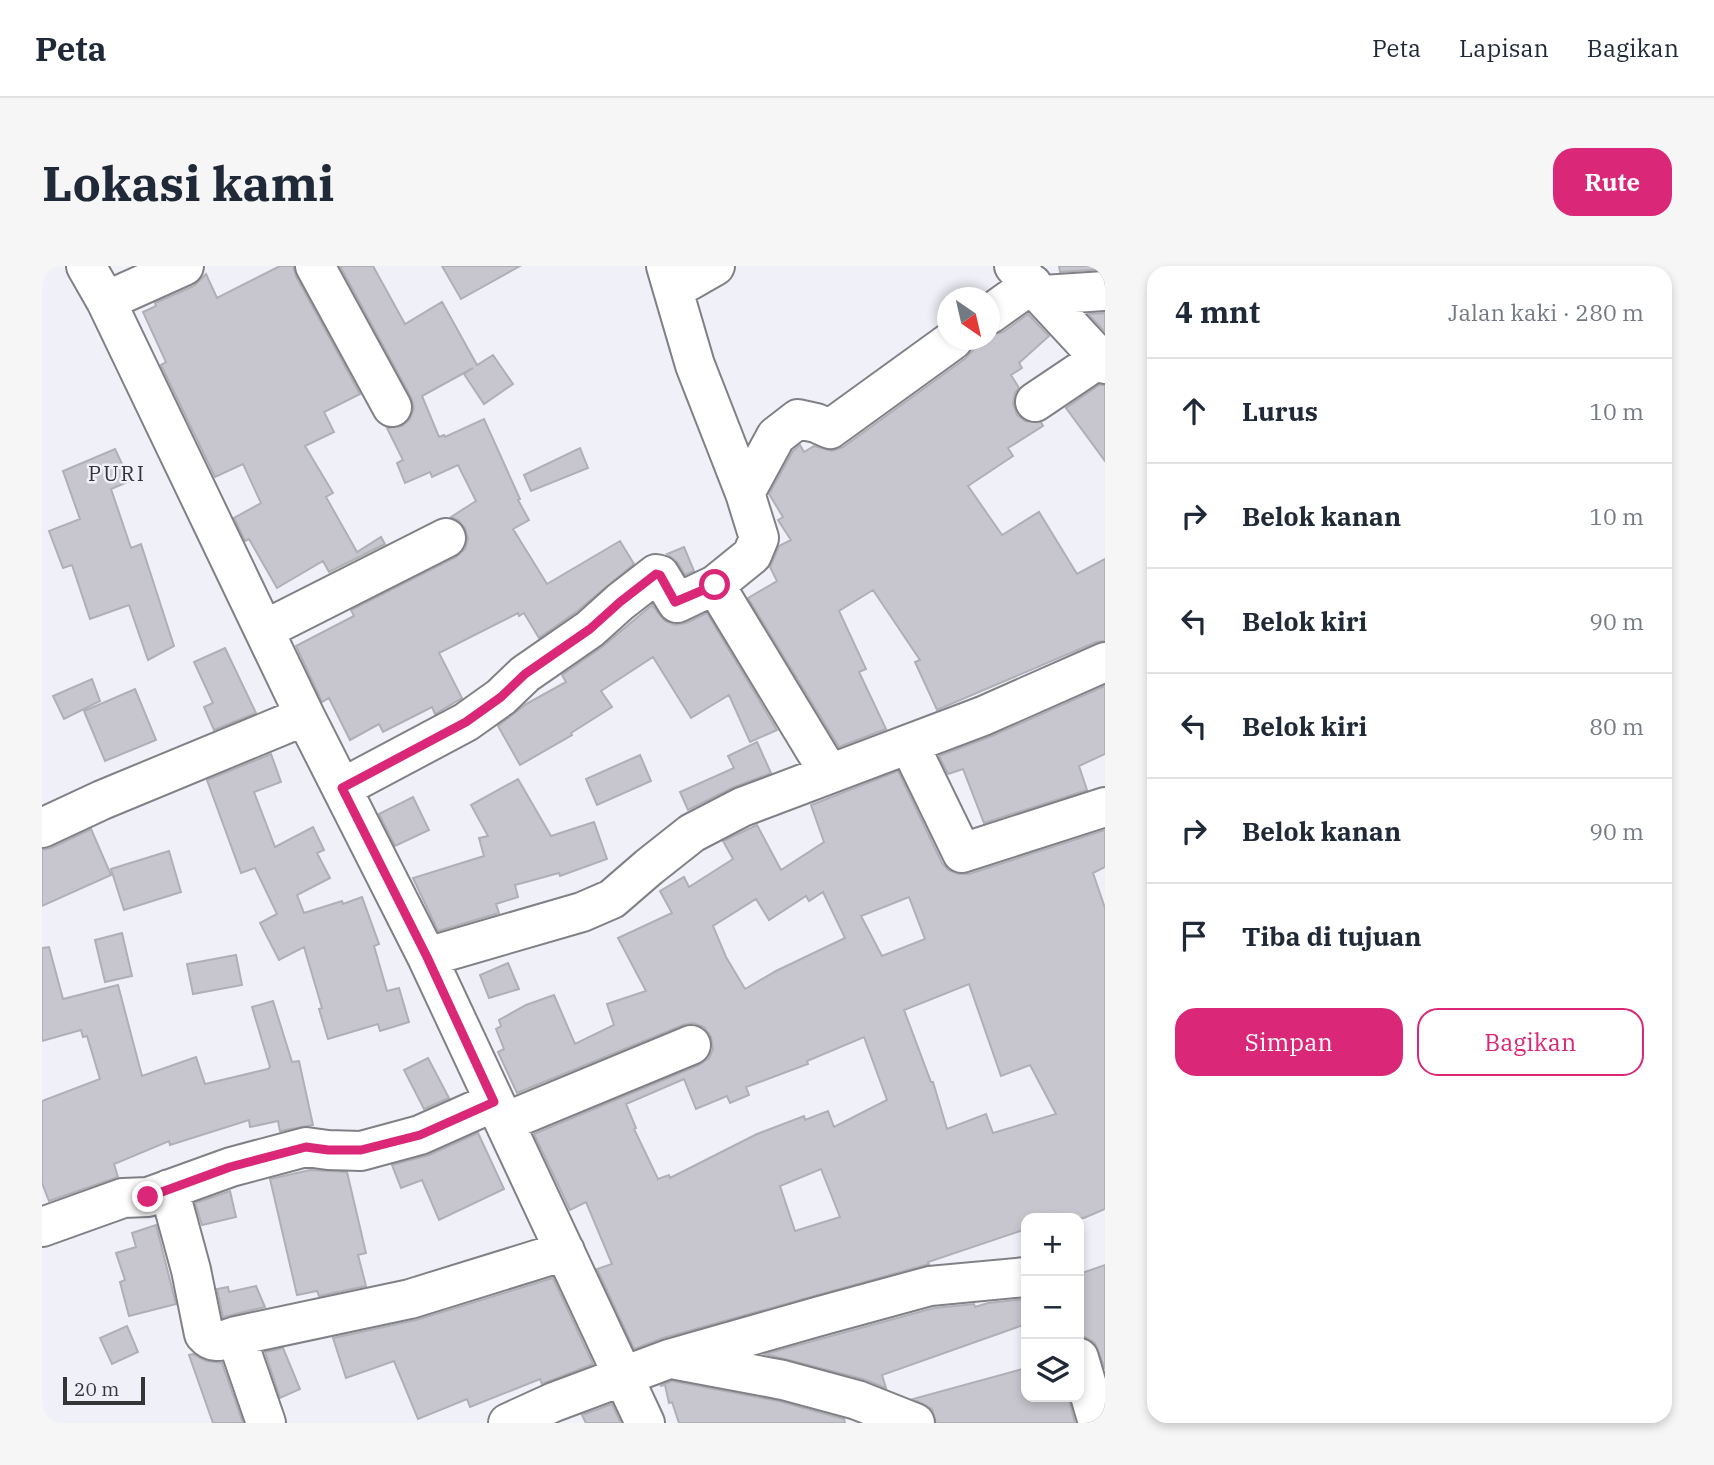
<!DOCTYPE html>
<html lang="id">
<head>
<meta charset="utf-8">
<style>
  body { margin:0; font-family:"IBM Plex Serif",serif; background:#f6f6f7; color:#1f2937 }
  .controls { position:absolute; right:21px; bottom:21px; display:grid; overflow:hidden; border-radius:14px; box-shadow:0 4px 10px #0003 }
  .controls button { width:63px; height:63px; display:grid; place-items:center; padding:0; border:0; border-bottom:2px solid #e0e1e3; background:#fff; color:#1f2937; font:35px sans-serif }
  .compass { position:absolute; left:895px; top:21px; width:63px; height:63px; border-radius:50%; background:#fff; box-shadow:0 4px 10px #0003; rotate:146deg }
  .scale { position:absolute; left:21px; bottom:18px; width:82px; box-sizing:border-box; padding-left:7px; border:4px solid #353538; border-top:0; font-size:19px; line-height:24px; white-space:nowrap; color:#353538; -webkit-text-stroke:5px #f0f0f8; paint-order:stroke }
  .stop { position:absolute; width:21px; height:21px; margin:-16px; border:5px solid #db2777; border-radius:50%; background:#fff }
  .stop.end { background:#db2777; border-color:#fff; box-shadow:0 2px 7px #0008 }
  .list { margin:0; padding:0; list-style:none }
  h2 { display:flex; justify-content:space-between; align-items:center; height:91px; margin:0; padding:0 28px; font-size:30px }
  h2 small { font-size:23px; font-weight:400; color:#747a83 }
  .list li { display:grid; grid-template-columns:46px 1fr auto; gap:21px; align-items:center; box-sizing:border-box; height:105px; padding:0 28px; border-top:2px solid #e0e1e3 }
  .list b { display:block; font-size:26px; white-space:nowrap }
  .list em { font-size:23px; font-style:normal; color:#747a83 }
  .actions { display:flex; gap:14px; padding:21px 28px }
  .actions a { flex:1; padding:16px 0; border:2px solid #db2777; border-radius:21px; text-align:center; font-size:24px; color:#db2777 }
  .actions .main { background:#db2777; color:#fff }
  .icon { flex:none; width:38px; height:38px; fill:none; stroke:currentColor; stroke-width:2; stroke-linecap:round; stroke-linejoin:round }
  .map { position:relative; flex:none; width:1063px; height:1157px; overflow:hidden; border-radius:21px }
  header { display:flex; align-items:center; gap:42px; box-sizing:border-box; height:98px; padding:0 35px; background:#fff; border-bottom:2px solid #e0e1e3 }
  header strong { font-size:33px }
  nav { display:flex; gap:38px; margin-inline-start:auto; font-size:24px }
  .intro { display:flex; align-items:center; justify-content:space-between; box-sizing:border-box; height:168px; padding:0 42px }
  h1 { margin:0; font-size:49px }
  .button { padding:18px 32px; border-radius:21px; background:#db2777; color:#fff; font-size:24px; font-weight:700 }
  main { display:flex; gap:42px; padding:0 42px }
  aside { flex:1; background:#fff; border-radius:21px; box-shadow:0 4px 10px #0003 }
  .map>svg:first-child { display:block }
  .building { fill:#c7c6ce; stroke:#afafb6; stroke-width:2; fill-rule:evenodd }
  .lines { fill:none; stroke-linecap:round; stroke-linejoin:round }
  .minor-casing { stroke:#808087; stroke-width:42 }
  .minor { stroke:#fff; stroke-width:38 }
  .route { stroke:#db2777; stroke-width:9 }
  .labels { text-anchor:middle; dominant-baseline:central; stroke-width:5; stroke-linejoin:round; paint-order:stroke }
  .quarter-label { font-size:21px; letter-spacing:2px; fill:#353538; stroke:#f0f0f8 }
</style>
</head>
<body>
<header>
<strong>Peta</strong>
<nav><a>Peta</a><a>Lapisan</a><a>Bagikan</a></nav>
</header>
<div class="intro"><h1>Lokasi kami</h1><a class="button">Rute</a></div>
<main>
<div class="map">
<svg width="1063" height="1157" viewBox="0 0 1063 1157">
  <rect width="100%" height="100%" fill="#f0f0f8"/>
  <!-- building -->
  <path class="building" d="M238,0H251L254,10L318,128L282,146L292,166L263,180L291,227L284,231L315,286L339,271L343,278L287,306L281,295L235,322L207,273L203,275L192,252L219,237L201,198L173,211L119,99L124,96L101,46L114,40L113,37L152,20L164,8L175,32Z
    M298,0H331L363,58L400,36L435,99L451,89L471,118L442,138L422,108L431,102L380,130L397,171L402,169L403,171L442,153L478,233L476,234L487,254L471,263L505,318L578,275L592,298L534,346L497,372L482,347L477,350L476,347L397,387L420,432L393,448L390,441L341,466L337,458L308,474L287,432L280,436L254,380L312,350L309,344L414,291L423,283L426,273L423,262L416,254L409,251L434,235L416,199L390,211L388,206L363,217L355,197L361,194L345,162L360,160L368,153L372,142L369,131Z
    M400,0H478L419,33Z
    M1017,0H1063V3L1018,6Z
    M1063,47V66L1046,48Z
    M986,48L1007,70L977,97L980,102L969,109L977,122L973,127L971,138L975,149L983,155L999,156L1001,160L966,182L971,190L926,220L960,269L997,246L1035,308L1063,293V375L1054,376L895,444L873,396L878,394L831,324L797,345L824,403L817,406L844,463L797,481L706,332L735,315L728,301L737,280L749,274L736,254L741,251L727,228L751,185L758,179L762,186L772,180L790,185L801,181L924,92L931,84L933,74H948V69L961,66Z
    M1057,119H1063V195L1024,142Z
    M538,182L546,202L489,225L482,209Z
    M73,183L88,215L69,223L89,282L99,278L132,380L106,394L87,339L48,353L30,299L21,302L7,265L38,253L21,205Z
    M642,281L652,305L643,309L636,297L625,288Z
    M610,339L623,355L633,359L644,357L665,347L735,464L708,476L687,429L649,452L611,391L559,425L570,441L529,467L530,469L478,499L456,460L484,438L524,416L520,409L560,381Z
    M183,382L214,447L172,464L162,441L171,437L152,396Z
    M50,413L58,435L22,453L11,430Z
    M1063,420V488L1037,500L1045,524L942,557L921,503L906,508L897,490L950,470Z
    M93,423L114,474L63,495L42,445Z
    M715,476L729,507L690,522L646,544L638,526L692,502L686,490Z
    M229,488L239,516L212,526L233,581L271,561L282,584L275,587L288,612L255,629L262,647L300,635L301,638L320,631L337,678L332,680L345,725L357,722L367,756L338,765L336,758L286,773L277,743L280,742L262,681L237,694L218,657L235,648L213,602L199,607L165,514Z
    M598,489L609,515L555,539L544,513Z
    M856,505L900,597L906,604L916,608H927L1063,564V601L1051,607L1063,642V943L1042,952H984V963L886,996L887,998L621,1072L592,1083L555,1003L570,998L544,936L528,944L492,868L657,799L667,792L671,783L669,771L662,761L651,757L641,759L475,827L456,786L462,783L454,763L459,760L457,754L484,739L512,729L533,778L572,759L565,738L604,725L576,672L630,647L618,625L642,611L647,621L691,593L681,575L715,559L739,604L782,576L769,539ZM781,626L803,672L734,705L703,723L684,691L671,660L714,633L727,654L764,630L767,635ZM867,631L883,673L840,690L819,650ZM927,718L959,810L988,799L1014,848L951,867L944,848L905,863L891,816H889L862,744ZM822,771L845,834L792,861L786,845L763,854L762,850L715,868L628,912L627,909L616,913L592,863L594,862L584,838L642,813L654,843L685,830L688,837L707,829L704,821L766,798L765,795ZM779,903L798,951L753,965L738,920Z
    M476,513L509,570L552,556L565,593L518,610L517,607L473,619L476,631L454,638L457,647L396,665L371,612L442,590L437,572L446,570L429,539Z
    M371,531L387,564L353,580L337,548Z
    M49,563L69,609L0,640V584L9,582Z
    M127,585L139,626L82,644L69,603Z
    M80,667L90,710L63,716L53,674Z
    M7,681L21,733L76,719L100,810L154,791L163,818L226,803L228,801L210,741L231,735L250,796L257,795L271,859L238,865L236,855L208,861L207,854L128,879L127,875L72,898L76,911L7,935L0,917V835L58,813L45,770L41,771L39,764L0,775V682Z
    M194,689L200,719L151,728L145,698Z
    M466,697L477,723L447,732L438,709Z
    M386,792L407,832L382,843L362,804Z
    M436,867L462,923L397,954L380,914L359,922L350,899L387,889Z
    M268,904L305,906L324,987L316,989L324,1020L277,1030L275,1025L255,1029L228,913Z
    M188,925L194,951L160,959L153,937Z
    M114,959L134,1038L87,1050L78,1016L83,1014L74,987L94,981L90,967Z
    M1063,999V1103L1053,1077L1043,1071H1037V1008Z
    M511,1012L551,1098L500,1118L498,1113L428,1141L425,1133L376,1153L352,1095L304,1112L291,1072L374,1054Z
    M214,1020L223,1041L181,1051L175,1023L186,1021L187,1026Z
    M984,1033V1058L840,1109L844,1122L821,1113L723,1088L892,1042L932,1038L933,1041L946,1037Z
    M85,1060L96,1086L70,1098L58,1072Z
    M241,1082L258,1123L238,1132L223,1086Z
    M151,1088L164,1095L180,1097L201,1157H171L147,1089Z
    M984,1102V1131H1026L1033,1157H894L890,1143L871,1133Z
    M630,1115L736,1135L802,1153L803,1157H637L630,1136L627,1137L623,1119L618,1120Z
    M570,1138L579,1157H544L540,1149Z"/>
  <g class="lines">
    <!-- minor casing -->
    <g class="minor-casing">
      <path id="minor" d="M44,0L64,35L263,450L385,691L603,1157
        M273,0L350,141
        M972,0L1063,98
        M631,24L673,0
        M1001,29L1063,25
        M64,35L142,0
        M948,48L990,18
        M993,136L1057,93
        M703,227L734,170L756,153L774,157L788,163L911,74
        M673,319L787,507
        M222,364L404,272
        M867,478L920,587L1063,541
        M300,522L424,456L459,431L483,408L548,363L578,336L614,308L618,309L635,337L673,319L710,289L717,272L703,227L653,99L624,0
        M0,562L60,534L263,450
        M385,691L540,646L570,633L607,601L650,567L700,541L941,450L1063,396
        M463,856L649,779
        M127,923L149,1004L162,1068C172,1080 181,1074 194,1070L224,1157
        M0,961L81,932L106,931L189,901L264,881L286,884L319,885L378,869L452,836
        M194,1070L368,1033L523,985
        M1037,1092L1056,1157
        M635,1094L741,1114L815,1134L873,1157
        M466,1157L512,1136L627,1093L778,1050L888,1020L984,1011"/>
    </g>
    <!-- minor -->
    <use href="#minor" class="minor"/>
  </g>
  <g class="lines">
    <!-- route -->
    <path class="route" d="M106,931L188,901L264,881L286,884H319L378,869L452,836L385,691L300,522L424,456L459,431L483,408L548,363L578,336L614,308L618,309L633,336L673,319"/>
  </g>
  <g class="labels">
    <!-- quarter labels -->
    <g class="quarter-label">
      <text x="75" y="207">PURI</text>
    </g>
  </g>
</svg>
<div class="controls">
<button>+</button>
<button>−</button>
<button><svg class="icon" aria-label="layers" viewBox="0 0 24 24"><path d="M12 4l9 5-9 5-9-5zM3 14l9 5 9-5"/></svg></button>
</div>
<svg class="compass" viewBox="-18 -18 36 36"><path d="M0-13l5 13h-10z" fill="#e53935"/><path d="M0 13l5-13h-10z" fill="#747a83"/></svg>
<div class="scale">20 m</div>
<div class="stop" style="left:673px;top:319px"></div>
<div class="stop end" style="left:106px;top:931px"></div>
</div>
<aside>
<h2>4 mnt<small>Jalan kaki · 280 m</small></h2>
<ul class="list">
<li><svg class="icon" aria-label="ahead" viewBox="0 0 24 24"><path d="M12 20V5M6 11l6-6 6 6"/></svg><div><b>Lurus</b></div><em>10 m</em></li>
<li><svg class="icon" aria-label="right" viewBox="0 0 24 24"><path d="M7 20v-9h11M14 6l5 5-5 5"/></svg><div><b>Belok kanan</b></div><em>10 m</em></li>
<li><svg class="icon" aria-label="left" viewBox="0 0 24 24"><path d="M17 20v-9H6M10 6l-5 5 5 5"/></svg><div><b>Belok kiri</b></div><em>90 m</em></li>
<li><svg class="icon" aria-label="left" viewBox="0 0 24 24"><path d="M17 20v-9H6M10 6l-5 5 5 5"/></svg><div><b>Belok kiri</b></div><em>80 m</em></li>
<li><svg class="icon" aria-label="right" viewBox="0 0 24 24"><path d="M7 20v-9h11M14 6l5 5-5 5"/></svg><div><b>Belok kanan</b></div><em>90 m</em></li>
<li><svg class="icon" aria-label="arrive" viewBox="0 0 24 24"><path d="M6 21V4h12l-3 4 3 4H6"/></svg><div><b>Tiba di tujuan</b></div></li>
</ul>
<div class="actions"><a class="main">Simpan</a><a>Bagikan</a></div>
</aside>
</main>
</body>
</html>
